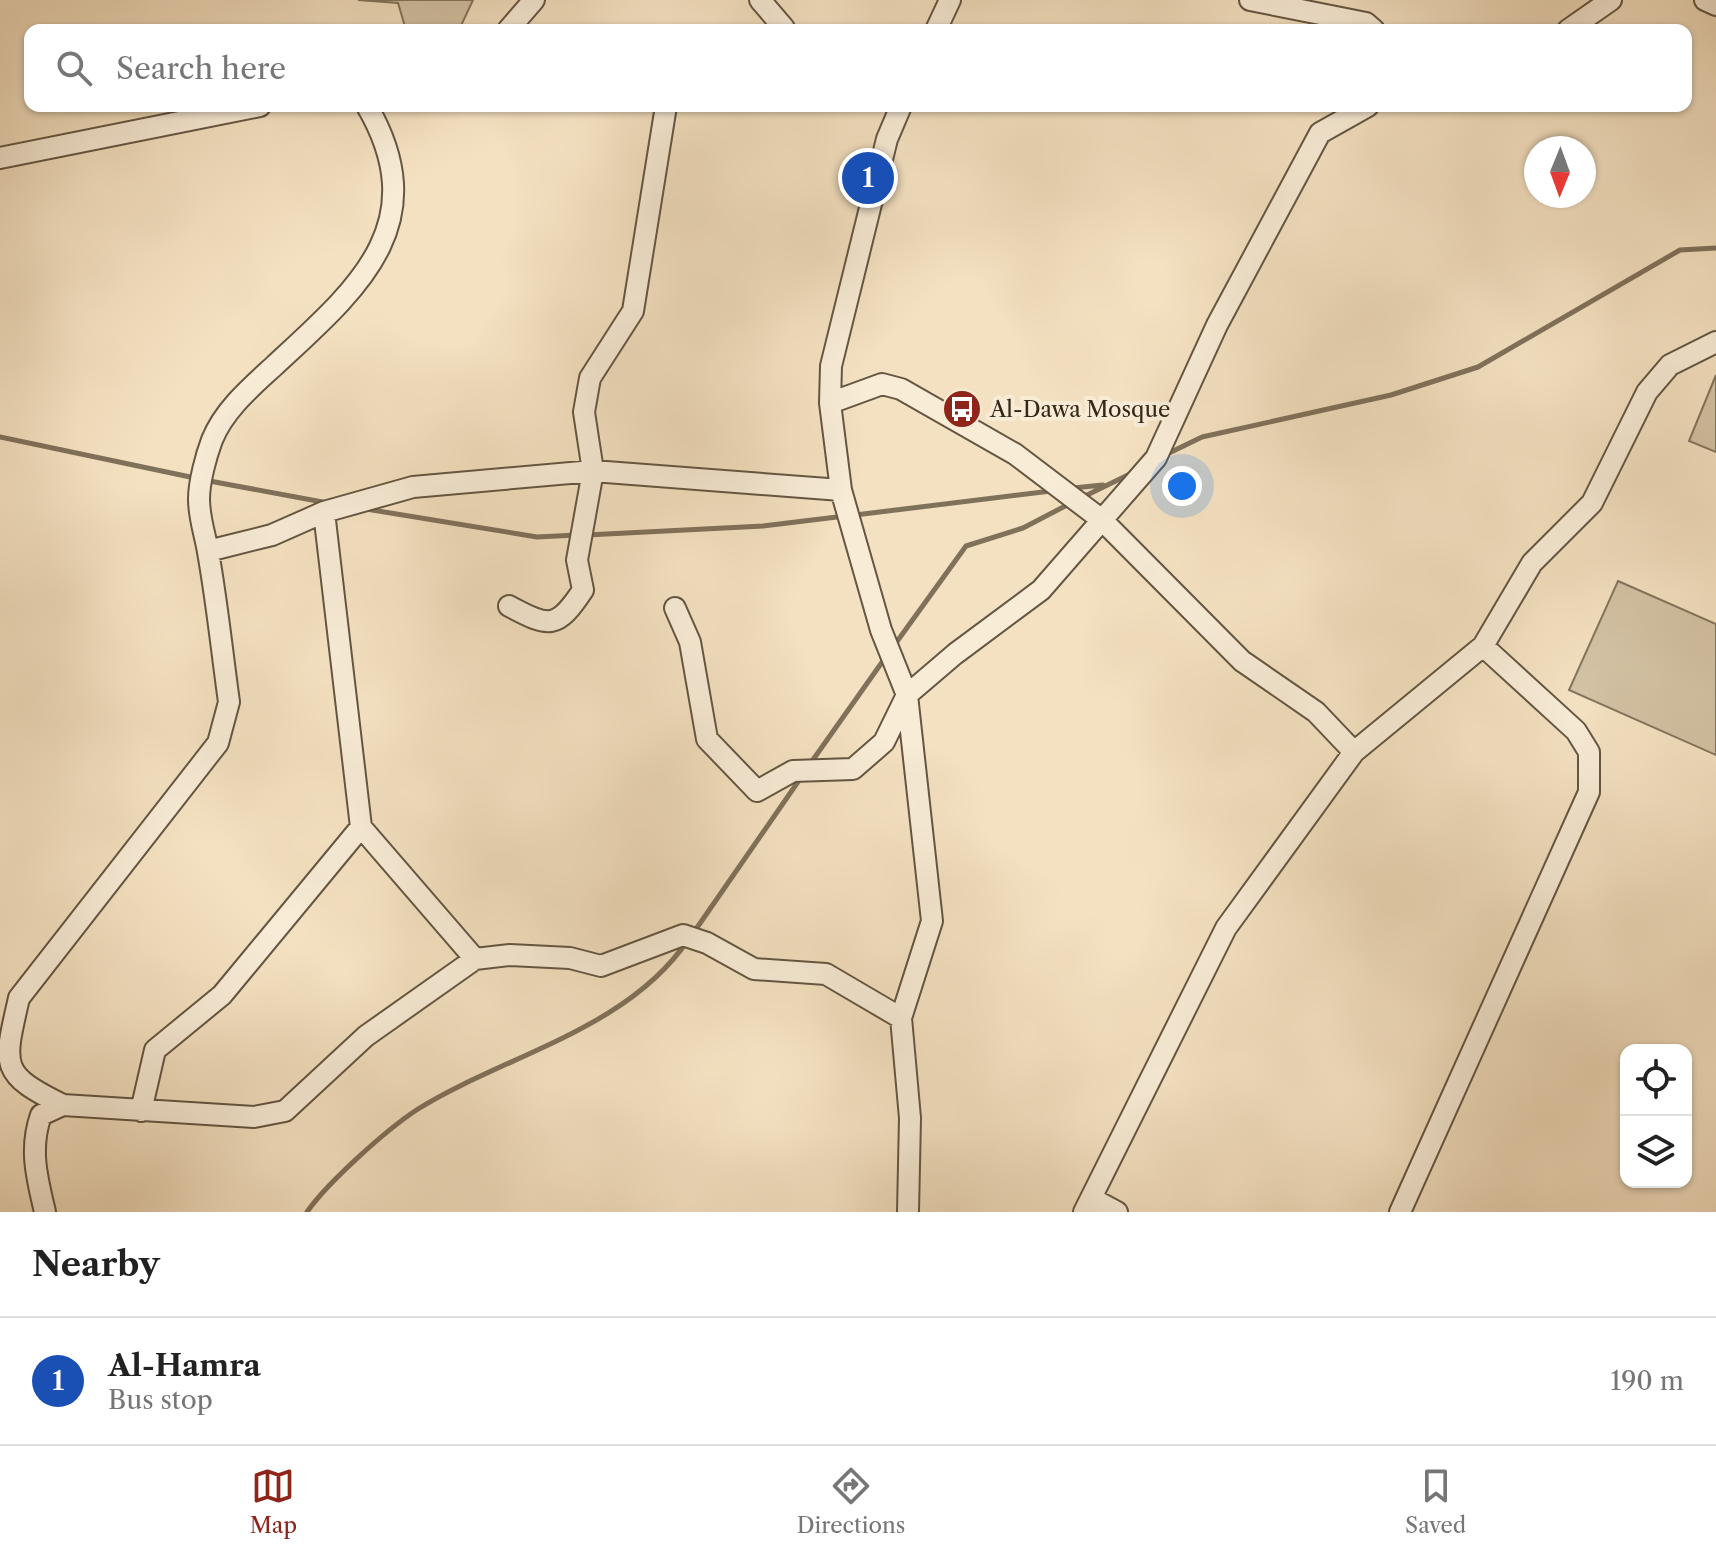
<!DOCTYPE html>
<html lang="en">
<head>
<meta charset="utf-8">
<style>
  body { margin:0; font-family:"Libre Caslon Text",serif; background:#f2f2f2; color:#222 }
  .controls { position:absolute; right:24px; bottom:24px; display:grid; overflow:hidden; border-radius:16px; box-shadow:0 2px 6px #0004 }
  .controls button { width:72px; height:72px; display:grid; place-items:center; padding:0; border:0; border-bottom:2px solid #e0e0e0; background:#fff; color:#222; font:40px sans-serif }
  .compass { position:absolute; left:1524px; top:136px; width:72px; height:72px; border-radius:50%; background:#fff; box-shadow:0 2px 6px #0004; rotate:181deg }
  .you { position:absolute; left:1182px; top:486px; width:28px; height:28px; margin:-20px; border:6px solid #fff; border-radius:50%; background:#1a73e8; box-shadow:0 0 0 12px #1a73e833 }
  .badge { display:grid; place-items:center; width:52px; height:52px; border-radius:50%; background:#8f2418; color:#fff; font-size:26px; font-weight:700 }
  .pin { position:absolute; translate:-50% -50%; border:4px solid #fff; box-shadow:0 2px 8px #0006 }
  .list { margin:0; padding:0; list-style:none }
  h2 { display:flex; justify-content:space-between; align-items:center; height:104px; margin:0; padding:0 32px; font-size:34px }
  h2 small { font-size:26px; font-weight:400; color:#767676 }
  .list li { display:grid; grid-template-columns:52px 1fr auto; gap:24px; align-items:center; box-sizing:border-box; height:128px; padding:0 32px; border-top:2px solid #e0e0e0 }
  .list b { display:block; font-size:30px; white-space:nowrap }
  .list p { margin:0; font-size:26px; white-space:nowrap; color:#767676 }
  .list em { font-size:26px; font-style:normal; color:#767676 }
  .icon { flex:none; width:44px; height:44px; fill:none; stroke:currentColor; stroke-width:2; stroke-linecap:round; stroke-linejoin:round }
  .map { position:relative; flex:none; width:1716px; height:1212px; overflow:hidden }
  .search { position:absolute; background:#fff; box-shadow:0 2px 6px #0004; left:24px; right:24px; top:24px; height:88px; display:flex; align-items:center; gap:20px; box-sizing:border-box; padding:0 28px; border-radius:16px; color:#767676; font-size:30px }
  .sheet { height:232px; background:#fff }
  nav { display:flex; justify-content:space-around; align-items:center; box-sizing:border-box; height:112px; border-top:2px solid #e0e0e0; background:#fff; font-size:22px; color:#767676 }
  nav a { display:grid; justify-items:center; gap:4px }
  nav .on { color:#8f2418 }
  .map>svg:first-child { display:block }
  .green { fill:#d3c2a4; stroke:#84755e; stroke-width:2 }
  .lines { fill:none; stroke-linecap:round; stroke-linejoin:round }
  .stream { stroke:#80715b; stroke-width:5 }
  .minor-casing { stroke:#645642; stroke-width:24 }
  .minor { stroke:#f8ecd7; stroke-width:20 }
  .labels { text-anchor:middle; dominant-baseline:central; stroke-width:8; stroke-linejoin:round; paint-order:stroke }
  .poi-label { font-size:22px; fill:#342818; stroke:#f8ecd7; text-anchor:start }
</style>
</head>
<body>
<div class="map">
<svg width="1716" height="1212" viewBox="0 0 1716 1212">
  <rect width="100%" height="100%" fill="#f4e1c1"/>
  <filter id="stains"><feTurbulence type="fractalNoise" baseFrequency=".0025" numOctaves="4"/><feColorMatrix values="0 0 0 0 .2 0 0 0 0 .09 0 0 0 0 .02 0 0 0 .5 -.17"/></filter>
  <radialGradient id="worn" r=".72"><stop offset=".6" stop-color="#630" stop-opacity="0"/><stop offset="1" stop-color="#630" stop-opacity=".3"/></radialGradient>
  <!-- green -->
  <path class="green" d="M358,0H473L459,30H406L398,3Z
    M1716,375V452L1689,441Z
    M1618,581L1716,624V755L1569,690Z"/>
  <g class="lines">
    <!-- stream -->
    <path class="stream" d="M0,437L195,478
      M1165,455L1202,437L1391,395L1478,367L1680,250L1716,248
      M204,480L328,503
      M1073,488L1103,485
      M1083,497L1132,473
      M366,509L537,537L577,535
      M855,515L1051,491
      M587,535L763,526L845,516
      M893,647L966,546L1023,528L1071,503
      M810,764L885,658
      M694,932L802,776
      M307,1212C327,1183 387,1129 418,1109C505,1055 627,1030 688,940"/>
    <!-- minor casing -->
    <g class="minor-casing">
      <path id="minor" d="M760,0L784,28
        M1250,0L1366,23L1374,30
        M1705,0L1716,5
        M508,30L534,0
        M936,30L950,0
        M1568,30L1611,0
        M901,106L887,139L831,366L830,403L841,490L881,630L907,695L932,921L901,1018L910,1118L908,1212
        M0,158L260,106
        M830,403L882,384L901,389L1015,454L1102,520L1242,661L1316,712L1354,752
        M324,512L361,827L475,959
        M208,551L272,535L324,512L413,487L593,471L841,490
        M509,606C550,628 557,629 583,590L577,560L593,471L584,412L590,378L633,311L666,106
        M675,608L690,642L707,739L757,791L793,771L853,769L884,742L907,695L955,654L1041,590L1156,458L1217,325L1320,133L1368,106
        M63,1105C0,1074 3,1067 19,998L218,743L229,702C222,652 217,602 208,552C205,534 199,518 199,499C199,482 206,456 212,440C224,410 251,387 274,366C356,290 436,225 367,106
        M141,1111L155,1050L222,995L361,827
        M1091,1198L1117,1212
        M45,1212C37,1178 29,1149 41,1115L63,1105L254,1117L285,1111L366,1036L475,959L510,955L570,958L601,966L683,935L707,943L754,969L826,974L901,1018
        M1084,1212L1226,928L1354,752L1483,646L1532,563L1592,503L1647,392L1670,365L1716,342
        M1400,1212L1589,792V752L1576,731L1483,646"/>
    </g>
    <!-- minor -->
    <use href="#minor" class="minor"/>
  </g>
  <!-- icons -->
  <defs>
    <g id="bus-disc" transform="scale(2)"><circle r="9.5" fill="#8f2418" stroke="#f8ecd7"/><path d="M-5-6H5V4H4V6H2V4H-2V6H-4V4H-5ZM-3.5-4V0h7V-4ZM-3.5 1.2v1.5H-2V1.2ZM2 1.2v1.5H3.5V1.2Z" fill="#fff"/></g>
  </defs>
  <g fill-rule="evenodd">
    <use href="#bus-disc" x="962" y="409"/>
  </g>
  <g class="labels">
    <!-- poi labels -->
    <g class="poi-label">
      <text x="990" y="409">Al-Dawa Mosque</text>
    </g>
  </g>
  <rect width="100%" height="100%" filter="url(#stains)"/>
  <rect width="100%" height="100%" fill="url(#worn)"/>
</svg>
<div class="controls">
<button><svg class="icon" aria-label="locate" viewBox="0 0 24 24"><circle cx="12" cy="12" r="6"/><path d="M12 2v4M12 18v4M2 12h4M18 12h4"/></svg></button>
<button><svg class="icon" aria-label="layers" viewBox="0 0 24 24"><path d="M12 4l9 5-9 5-9-5zM3 14l9 5 9-5"/></svg></button>
</div>
<svg class="compass" viewBox="-18 -18 36 36"><path d="M0-13l5 13h-10z" fill="#e53935"/><path d="M0 13l5-13h-10z" fill="#767676"/></svg>
<div class="you"></div>
<div class="pin badge" style="left:868px;top:178px;background:#1a4fb4">1</div>
<div class="search"><svg class="icon" aria-label="search" viewBox="0 0 24 24"><circle cx="10" cy="10" r="6"/><path d="M15 15l6 6"/></svg>Search here</div>
</div>
<section class="sheet">
<h2>Nearby<small></small></h2>
<ul class="list">
<li><span class="badge" style="background:#1a4fb4">1</span><div><b>Al-Hamra</b><p>Bus stop</p></div><em>190 m</em></li>
</ul>
</section>
<nav>
<a class="on"><svg class="icon" aria-label="map" viewBox="0 0 24 24"><path d="M3 6l6-2 6 2 6-2v14l-6 2-6-2-6 2zM9 4v14M15 6v14"/></svg>Map</a>
<a><svg class="icon" aria-label="directions" viewBox="0 0 24 24"><path d="M12 3l9 9-9 9-9-9zM9 14v-3h6M13 9l2 2-2 2"/></svg>Directions</a>
<a><svg class="icon" aria-label="saved" viewBox="0 0 24 24"><path d="M7 4h10v16l-5-4-5 4z"/></svg>Saved</a>
</nav>
</body>
</html>
